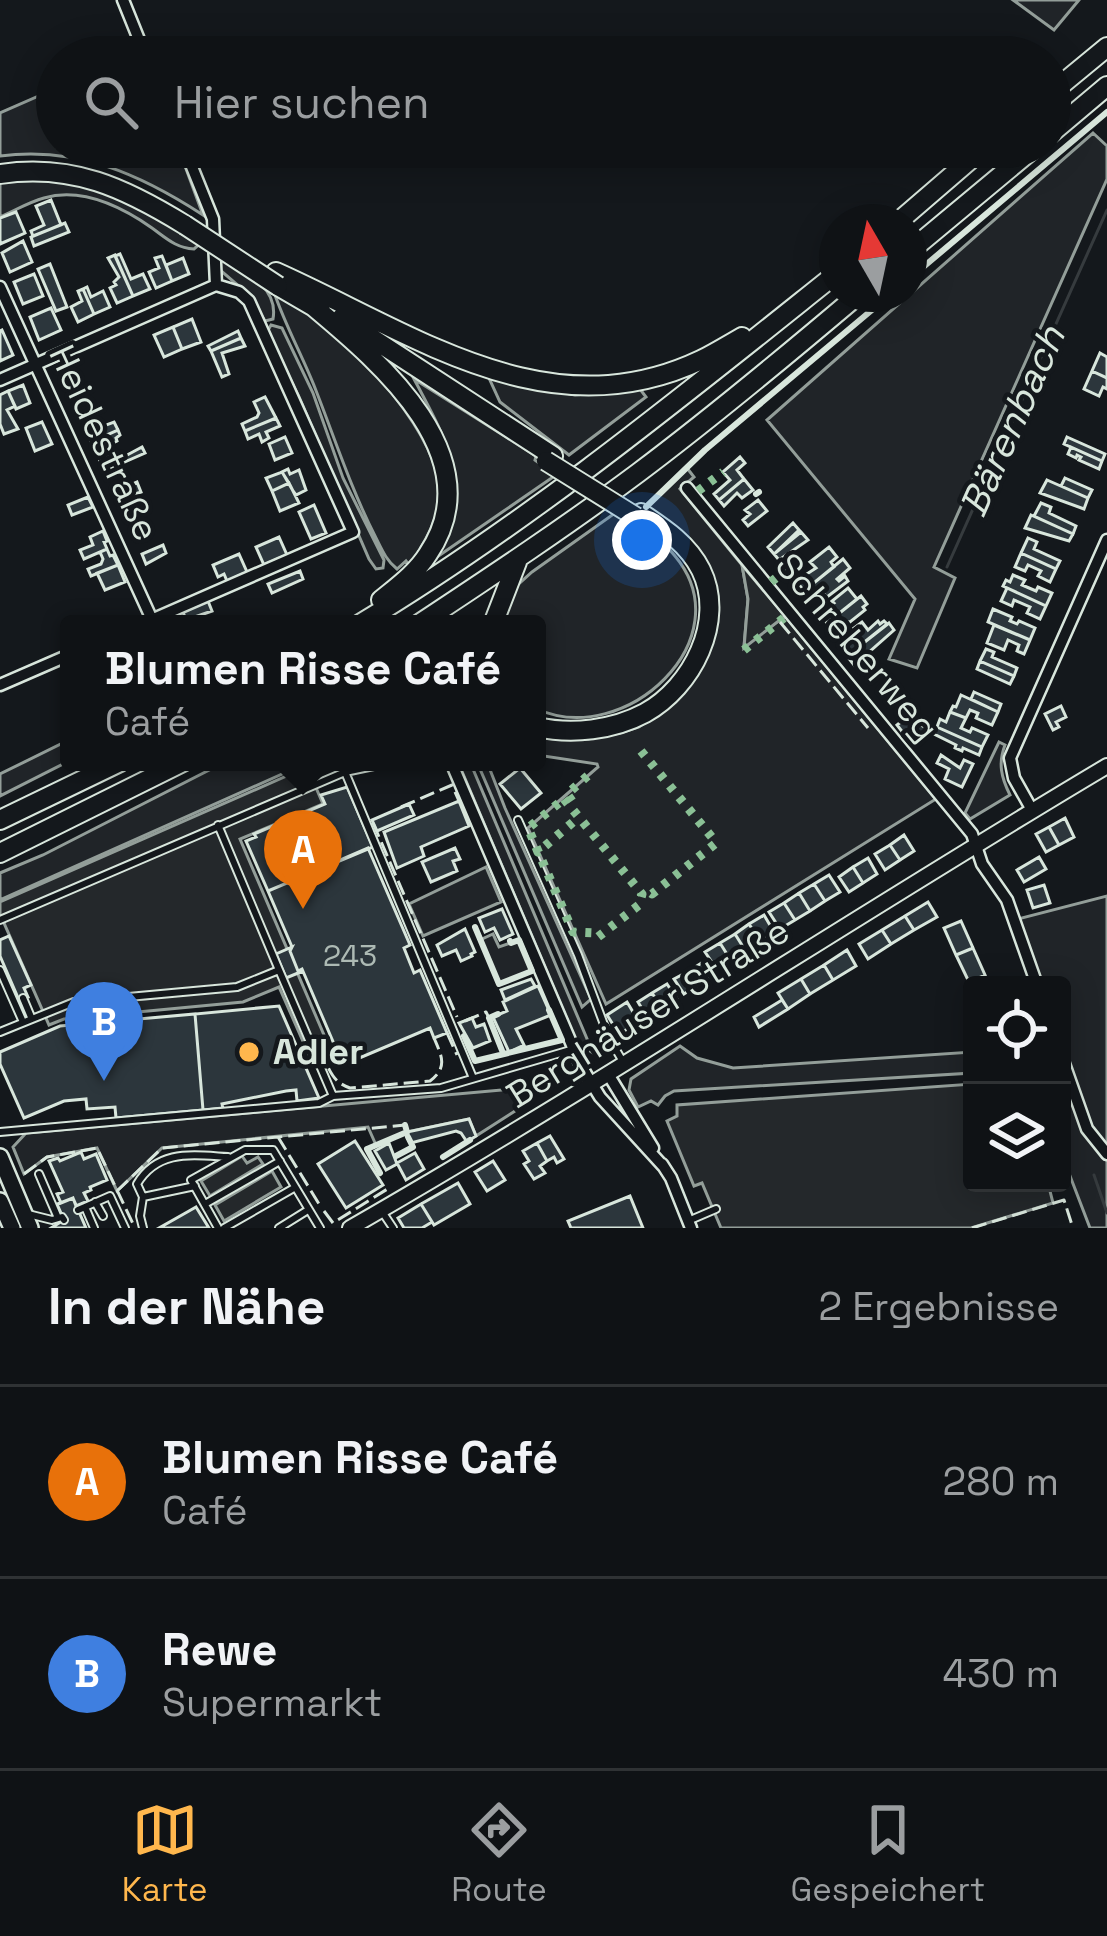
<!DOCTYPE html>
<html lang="de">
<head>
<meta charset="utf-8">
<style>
  body { margin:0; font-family:"Space Grotesk",sans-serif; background:#1d2022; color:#f1f3f6 }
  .controls { position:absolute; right:36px; bottom:36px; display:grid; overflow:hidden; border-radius:12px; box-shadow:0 6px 30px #0003 }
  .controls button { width:108px; height:108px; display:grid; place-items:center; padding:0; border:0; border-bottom:3px solid #2f3234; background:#0f1215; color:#f1f3f6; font:60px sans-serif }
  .compass { position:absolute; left:819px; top:204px; width:108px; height:108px; border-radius:50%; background:#0f1215; box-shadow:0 6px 30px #0003; rotate:351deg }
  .you { position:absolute; left:642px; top:540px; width:42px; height:42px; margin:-30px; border:9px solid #fff; border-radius:50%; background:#1a73e8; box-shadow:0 0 0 18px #1a73e833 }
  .badge { display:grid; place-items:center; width:78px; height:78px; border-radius:50%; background:#ffb74d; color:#fff; font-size:39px; font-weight:700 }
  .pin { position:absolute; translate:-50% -99px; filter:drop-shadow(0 3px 6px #0008) }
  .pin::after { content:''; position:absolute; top:63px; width:42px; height:36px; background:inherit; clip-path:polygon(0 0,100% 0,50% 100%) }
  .popup { position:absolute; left:60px; top:615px; width:486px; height:156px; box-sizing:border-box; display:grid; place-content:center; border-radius:12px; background:#0f1215; filter:drop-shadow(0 3px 9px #0005); font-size:39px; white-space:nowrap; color:#9b9ea0 }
  .popup b { font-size:45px; color:#f1f3f6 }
  .popup::after { content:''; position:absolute; left:50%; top:100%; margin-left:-24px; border:24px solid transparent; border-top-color:#0f1215 }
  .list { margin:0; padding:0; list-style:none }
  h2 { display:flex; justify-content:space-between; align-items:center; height:156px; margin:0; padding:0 48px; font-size:51px }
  h2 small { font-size:39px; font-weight:400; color:#9b9ea0 }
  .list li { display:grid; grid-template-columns:78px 1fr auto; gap:36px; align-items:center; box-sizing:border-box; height:192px; padding:0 48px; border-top:3px solid #2f3234 }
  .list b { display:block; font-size:45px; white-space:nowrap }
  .list p { margin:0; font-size:39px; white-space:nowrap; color:#9b9ea0 }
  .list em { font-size:39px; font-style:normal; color:#9b9ea0 }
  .icon { flex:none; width:66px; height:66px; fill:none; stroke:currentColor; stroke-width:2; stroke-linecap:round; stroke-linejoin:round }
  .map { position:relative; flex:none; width:1107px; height:1228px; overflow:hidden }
  .search { position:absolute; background:#0f1215; box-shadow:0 6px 30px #0003; left:36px; right:36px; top:36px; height:132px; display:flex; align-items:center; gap:30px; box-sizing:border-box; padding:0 42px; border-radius:66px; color:#9b9ea0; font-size:45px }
  .sheet { height:540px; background:#0f1215 }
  nav { display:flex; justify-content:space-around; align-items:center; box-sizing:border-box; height:168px; border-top:3px solid #2f3234; background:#0f1215; font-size:33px; color:#9b9ea0 }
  nav a { display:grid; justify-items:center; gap:6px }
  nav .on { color:#ffb74d }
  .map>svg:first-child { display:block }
  .green { fill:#202428; stroke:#939e99; stroke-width:3 }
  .parking { fill:#24282b; stroke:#939e99; stroke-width:3 }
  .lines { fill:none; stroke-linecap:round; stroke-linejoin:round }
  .stream { stroke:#363b3e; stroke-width:3 }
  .building { fill:#2c363c; stroke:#d8e6dc; stroke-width:3 }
  .service-casing { stroke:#d8e6dc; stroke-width:10 }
  .minor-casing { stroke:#d8e6dc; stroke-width:15 }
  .tertiary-casing { stroke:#d8e6dc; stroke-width:18 }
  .secondary-casing { stroke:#d8e6dc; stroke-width:20 }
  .motorway-casing { stroke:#d8e6dc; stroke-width:22 }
  .service { stroke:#14181c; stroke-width:6 }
  .minor { stroke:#14181c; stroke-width:10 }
  .tertiary { stroke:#14181c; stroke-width:14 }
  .secondary { stroke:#14181c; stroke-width:15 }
  .motorway { stroke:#14181c; stroke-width:18 }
  .motorway-bridge-casing { stroke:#d8e6dc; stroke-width:22; stroke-linecap:butt }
  .motorway-bridge { stroke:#14181c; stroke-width:18 }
  .hedge { stroke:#8ac095; stroke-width:9; stroke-dasharray:6 9; stroke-linecap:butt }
  .fence { stroke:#d8e6dc; stroke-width:3; stroke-dasharray:15 6; stroke-linecap:butt }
  .wall { stroke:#d8e6dc; stroke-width:6 }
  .poi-dot { fill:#ffb74d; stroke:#14181c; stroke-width:4.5 }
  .labels { text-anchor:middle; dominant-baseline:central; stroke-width:9; stroke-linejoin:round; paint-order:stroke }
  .number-label { font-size:30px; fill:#adbab4 }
  .street-label { font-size:36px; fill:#d8e6dc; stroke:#14181c }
  .poi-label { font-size:36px; font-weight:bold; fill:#d8e6dc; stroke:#14181c; text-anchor:start }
  .water-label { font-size:39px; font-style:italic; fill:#d8e6dc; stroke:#14181c }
</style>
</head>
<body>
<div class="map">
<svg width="1107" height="1228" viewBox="0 0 1107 1228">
  <rect width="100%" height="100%" fill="#14181c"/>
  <!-- green -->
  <path class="green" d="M1013,0H1079L1054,30Z
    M57,88V147H128L146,159L178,147L203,215C140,174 77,146 0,156V113Z
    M1093,133L1107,146V179L934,567L955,578L917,668L889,659L915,599L767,420Z
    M40,175L123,194L201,243L194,249C176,248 166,238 152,228C122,207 82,187 44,198C29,202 14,211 0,217V177Z
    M217,255C242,271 279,285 273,319L265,321L248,294L220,270Z
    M274,292C289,302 307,311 322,322C363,354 436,434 439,488C441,518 425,541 410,566L406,561L397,569C386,560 382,550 376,538C351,489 335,439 315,388C302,355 285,325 274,292Z
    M271,325L282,328L313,393L343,478L384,560L383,568L376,569L369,559L299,397L267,332Z
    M489,378L575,395L640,389L646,397L569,455L500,402Z
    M414,379L536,456L535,460L556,475L437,557C473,484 449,445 414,379Z
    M687,468L694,477L680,489L742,565L748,599L744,646L785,616L936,799L606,1004L528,828L598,767L597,764L537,755V738L588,739L620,733L639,727L659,713L683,692L716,598L646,507Z
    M615,513C635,525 660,537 675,556C744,639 625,749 537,709V624H498L511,591L532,572Z
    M69,740V761L0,796V774Z
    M999,742L1005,745C998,763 1001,777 1010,795L970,819L965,813Z
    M225,762H309L0,900V873L43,855Z
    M458,762H470L593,1053L577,1043Z
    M477,762H487L505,808L591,999L582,1007Z
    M486,867L501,902L423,936L409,904Z
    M1107,896V1228H1090L1062,1155V985H1037L1014,920Z
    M493,934L499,947L519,940L532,971L499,984L480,940Z
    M680,1046L697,1058L733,1068L972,1052V1073L674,1091L665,1096L658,1105L651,1101L638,1107L629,1090L631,1079Z
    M534,1087V1099L476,1136L469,1119L407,1132L376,1145L368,1127L162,1148L117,1191L97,1148L47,1157L24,1174L13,1147L26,1133Z"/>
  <!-- parking -->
  <path class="parking" d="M742,565L785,616L744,648L748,599Z
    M307,767L323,804L240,839L333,1056L313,1064L279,987L243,1002L64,1019L49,1025L0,914V902Z
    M972,1084V1183H1053L1050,1191L1053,1203L971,1228H721L702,1183L694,1186L667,1121L677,1116V1105Z
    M242,1156L247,1163L258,1157L263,1164L210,1196L201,1181Z
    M272,1171L281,1187L224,1221L215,1205Z"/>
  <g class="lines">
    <!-- stream -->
    <path class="stream" d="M947,567L1107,210
      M1094,1175L1107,1213"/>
  </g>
  <!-- building -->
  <path class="building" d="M115,39L120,52L109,57H104L102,52L97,54L94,48Z
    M51,200L61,225L33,236L31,231L44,225L36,206Z
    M16,212L25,233L0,244V218Z
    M65,223L69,232L34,246L31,237Z
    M23,241L32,262L10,272L2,253Z
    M120,254L131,279L143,274L150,289L133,296L115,256Z
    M115,255L133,296L117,303L110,288L116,285L114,282L119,277L108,258Z
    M162,256L172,281L156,288L149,272L159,268L155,258Z
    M183,258L189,274L172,281L166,265Z
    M50,264L67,307L56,311L38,269Z
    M34,274L43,296L23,304L14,282Z
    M87,287L91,297L103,291L110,307L94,314L83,289Z
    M83,289L94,314L78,322L71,307L82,301L78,291Z
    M51,308L61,330L39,340L30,317Z
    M192,319L201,342L182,349L173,327Z
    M173,327L182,349L164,357L154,335Z
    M2,330L13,355L0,361V331Z
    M238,331L241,338L211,351L208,346Z
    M241,338L245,346L222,353L229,374L222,377L211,351Z
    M1100,353L1107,357V378L1092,371Z
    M1092,371L1107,378V389L1103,387L1099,396L1084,389Z
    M23,385L30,403L16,409L8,391Z
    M8,391L15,406L7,410L18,429L4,434L0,424V395Z
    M265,397L276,418L245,431L242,424L257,417L259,413L254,402Z
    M276,418L280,426L266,432L269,438L262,442L259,434L248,439L245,431Z
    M42,422L52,444L35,451L26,428Z
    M114,422L118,430L91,442L87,432Z
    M118,430L120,435L116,438L117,441L95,452L91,442Z
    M285,437L292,453L275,460L269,444Z
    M1067,437L1105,454L1102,461L1064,444Z
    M142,447L145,453L104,471L100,461L113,455L116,461Z
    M1071,447L1102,461L1099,469L1079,460L1081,457L1077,455L1076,458L1068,454Z
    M740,457L745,463L737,470L744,479L719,500L714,494L730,480L723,472Z
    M288,469L290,474L299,470L306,490L296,495L293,491L282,472Z
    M282,472L289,483L272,491L266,478Z
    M1065,478L1092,490L1088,498L1061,486Z
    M744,479L753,490L742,498L737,493L724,506L719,500Z
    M1047,480L1088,498L1084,509L1040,493Z
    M137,482L141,492L132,495L136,505L123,511L114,492Z
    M289,483L299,503L280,511L272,491Z
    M88,497L93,507L72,515L68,505Z
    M758,500L767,511L748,526L743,520L750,514L745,510Z
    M1041,503L1051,507L1049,513L1076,526L1073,534L1034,516Z
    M314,505L326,533L311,539L299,512Z
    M1031,515L1073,534L1069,541L1025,528Z
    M793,523L799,530L774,554L768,547Z
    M103,531L107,541L104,542L107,549L84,559L80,550L93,545L90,537Z
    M801,532L808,540L779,560L774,554Z
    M279,537L287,555L264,565L256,547Z
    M1028,538L1037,542L1034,549L1060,561L1056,569L1021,553Z
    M163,545L166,553L146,564L142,554Z
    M829,547L837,557L831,562L834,567L804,591L796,581L816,568L810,562Z
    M107,549L110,556L113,555L118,565L91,576L88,569L101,564L103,559L100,552Z
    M1021,553L1056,569L1050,582L1038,576L1041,571L1028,565L1025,571L1015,567Z
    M239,554L247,572L227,581L224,574L218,577L213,565Z
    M843,559L850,568L837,579L839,581L845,576L848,581L827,597L820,590L810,598L804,591Z
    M118,565L125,582L105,590L97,573Z
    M300,571L303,579L272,593L268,584Z
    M1013,575L1025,580L1022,585L1036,591L1038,587L1052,593L1046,606L1003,586L1006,580L1010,582Z
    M848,588L857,599L827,623L822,617L832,608L830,606L834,603L832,601Z
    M1007,588L1046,606L1040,619L1027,613L1030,607L1014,600L1012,606L1001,601Z
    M861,596L867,604L863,607L865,610L850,622L844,621L832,630L827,623Z
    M208,601L212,611L186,620L183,612Z
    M993,609L1012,617L1010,621L1017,624L1019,621L1035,628L1030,640L988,622Z
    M878,621L880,624L884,621L887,624L847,656L842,649L858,633L854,628L862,622L868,630Z
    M889,623L894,630L867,654L871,659L858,670L847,656Z
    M994,625L1030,640L1024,654L1017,651L1019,645L1008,640L1004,650L987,643Z
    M986,649L994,652L992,657L1017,668L1014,676L980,661Z
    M980,661L1014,676L1010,684L977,669Z
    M974,692L1001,704L998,712L971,699Z
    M961,695L998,712L992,725L976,718L978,713L970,710L966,718L950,712L953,706L956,707Z
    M1061,706L1066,717L1056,722L1059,727L1053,730L1045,714Z
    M950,712L966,718L961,728L970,732L972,728L988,735L982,747L937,727L940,719L946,722Z
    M908,716L915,725L917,723L928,729L911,743L897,725Z
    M937,727L982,747L979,755L963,748L962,751L955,748L956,745L934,734Z
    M941,755L960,768L964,760L973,764L962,787L945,779L949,769L937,763Z
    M520,768L541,793L521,809L500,784Z
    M347,787L373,847L268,891L246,841L256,837L254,834L325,804L321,795Z
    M459,801L469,826L421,847L424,856L397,868L384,832Z
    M409,804L414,815L377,831L372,820Z
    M1065,818L1074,837L1059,845L1049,827Z
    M1049,827L1059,845L1046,852L1036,834Z
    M904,835L914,851L900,860L890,845Z
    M890,845L900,860L885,870L875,854Z
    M368,848L410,945L404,948L414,973L420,970L447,1033L434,1038L430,1028L343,1065L302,969L298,971L290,951L292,947L268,891Z
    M455,848L460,859L453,861L457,871L431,882L422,862Z
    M1039,857L1046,869L1024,882L1017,870Z
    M868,858L877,874L863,883L853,867Z
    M853,867L863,883L849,892L839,877Z
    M829,875L840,892L825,901L814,884Z
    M814,884L825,901L810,911L799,893Z
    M1044,885L1050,903L1033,908L1027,890Z
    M799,893L810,911L795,920L784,903Z
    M928,902L937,917L914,930L905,916Z
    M784,903L795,920L780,929L769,912Z
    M502,909L513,934L500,940L494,928L485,932L479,918Z
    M764,915L774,932L760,941L749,924Z
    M905,916L914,930L891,944L882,930Z
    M961,921L973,948L956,955L944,928Z
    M749,924L760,941L745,950L735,934Z
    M465,929L475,952L471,954L472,956L461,961L456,950L442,956L437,945Z
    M882,930L891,944L868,959L859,944Z
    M735,934L745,950L730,959L720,943Z
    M9,936L31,985L24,988L28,997L19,1000L0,956V940Z
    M720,943L730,959L716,968L705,952Z
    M292,947L290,951L298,971H303L286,978L276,954Z
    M973,948L985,975L969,982L956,955Z
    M847,950L856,966L833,980L824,965Z
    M703,962L712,976L698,985L689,971Z
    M824,965L833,980L810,994L801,979Z
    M689,971L698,985L684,994L674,979Z
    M531,979L535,986L505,1000L501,990Z
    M801,979L810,994L788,1009L778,993Z
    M667,984L677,999L662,1008L652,993Z
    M538,986L551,1015L516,1029L524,1045L509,1052L493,1017L507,1011L503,1002Z
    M652,993L662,1008L647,1017L638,1002Z
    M782,1000L788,1009L759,1027L754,1017Z
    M627,1002L639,1022L619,1034L607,1015Z
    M279,1006L319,1098L297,1101L296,1090L286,1091L222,1104L223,1108L203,1110L195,1014Z
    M195,1014L203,1110L116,1118L115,1107L87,1109L86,1099L64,1101L24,1118L0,1064V1052L60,1026Z
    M472,1018L476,1027L484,1024L490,1041L473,1048L459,1023Z
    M469,1119L476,1136L467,1142L461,1133L456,1131L411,1143L407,1132Z
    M550,1136L564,1159L557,1163L554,1157L547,1161L537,1143Z
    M355,1141L383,1185L346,1208L318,1164Z
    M389,1143L397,1164L386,1170L375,1151Z
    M537,1143L547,1161L540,1166L545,1173L534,1179L524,1164L529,1161L523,1151Z
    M81,1152L84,1159L96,1154L107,1180L90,1187L91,1190L84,1193L88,1201L76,1206L73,1198L61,1203L57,1194L63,1192L49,1161L58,1158L60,1161Z
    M415,1153L424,1169L406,1180L397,1163Z
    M493,1161L505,1180L487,1191L475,1172Z
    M458,1183L470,1204L434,1225L421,1204Z
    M630,1196L643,1228H571L568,1221Z
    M73,1198L86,1228H51L64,1220L57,1204Z
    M421,1204L432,1222L422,1228H404L398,1218Z
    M196,1207L209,1228H159L189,1211Z"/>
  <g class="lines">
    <!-- service casing -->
    <g class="service-casing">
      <path id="service" d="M345,772L473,1078
        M518,820L578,955L609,1038L622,1060
        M218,825L279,970
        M0,920L345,772L393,762
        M0,970L23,1022
        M23,998L31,1017
        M0,1032L74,1002L237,987L279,970L333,1096L441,1088L574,1049
        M0,1132L319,1103L333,1096
        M39,1174L58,1218
        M195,1186L143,1197L137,1184C158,1149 192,1155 228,1157
        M143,1197L140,1216L143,1228
        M95,1202L103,1216
        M205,1204L280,1161
        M85,1207L110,1196L125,1228
        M78,1210L85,1207L94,1228
        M383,1213L393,1228
        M28,1214L52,1220L62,1217L64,1220
        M688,1221L716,1209
        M218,1228L191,1180L245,1150H273L320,1228
        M224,1228L294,1188
        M279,1228L308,1210"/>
    </g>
    <!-- minor casing -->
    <g class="minor-casing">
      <path id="minor" d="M123,0L146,57
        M184,147L213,219L216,285
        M0,287L154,624
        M0,380L216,285
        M687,488L972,834L982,864L1007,900L1037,985
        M142,624L353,532L249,301L239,292L216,285
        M0,685L69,655
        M451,762L581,1066L600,1097L663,1166
        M1032,810L1014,778L1010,758L1107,540
        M1062,1058L1087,1129L1107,1154
        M608,1074L653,1148
        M662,1164L671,1178L691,1228"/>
    </g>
    <!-- tertiary casing -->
    <g class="tertiary-casing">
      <path id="tertiary" d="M350,1228C606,1081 853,917 1107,766"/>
    </g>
    <!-- secondary casing -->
    <g class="secondary-casing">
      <path id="secondary" d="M0,1157L30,1228
        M0,1201L12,1228"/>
    </g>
    <!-- motorway casing -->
    <g class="motorway-casing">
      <path id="motorway" d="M1050,94L1107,47
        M1050,134L1107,86
        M0,174C72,163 125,188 185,225
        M898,222L985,147
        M909,252L1035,147
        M276,272C413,333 547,433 701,360C715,353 728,345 742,337
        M278,286L321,311
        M314,307C381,363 493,458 428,554C416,573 398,586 381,600
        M341,318L553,456
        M360,624C529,522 683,396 837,273
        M419,624C493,575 567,526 638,473C714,416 787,355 859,294
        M493,624L517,562
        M537,727C572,735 613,730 645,713C692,687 726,621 701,570C688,544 665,529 641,513
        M0,820L120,762
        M0,853L183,762"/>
    </g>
    <!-- service -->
    <use href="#service" class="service"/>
    <!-- minor -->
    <use href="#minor" class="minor"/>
    <!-- tertiary -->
    <use href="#tertiary" class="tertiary"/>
    <!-- secondary -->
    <use href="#secondary" class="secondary"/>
    <!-- motorway -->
    <use href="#motorway" class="motorway"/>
    <!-- motorway-bridge casing -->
    <g class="motorway-bridge-casing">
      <path id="motorway-bridge" d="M185,225L278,286
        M546,461L636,517"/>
    </g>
    <!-- motorway-bridge -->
    <use href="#motorway-bridge" class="motorway-bridge"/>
    <!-- hedge -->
    <path class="hedge" d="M698,491L723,472
      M771,582L806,554
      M744,650L785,617
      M641,751L715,841V844L652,894L644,888
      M564,799L642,894L639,905L598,937L595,933L573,932L528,828Z
      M572,801L567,794L592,772
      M536,847L538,852L579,817"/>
    <!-- fence -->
    <path class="fence" d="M780,622L868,728
      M401,807L452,785L459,801
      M373,823L457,1017
      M465,1021L486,1012L489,1018
      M447,1033L457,1055
      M340,1057L326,1063C332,1076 336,1083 350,1088L430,1081C448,1067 442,1057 434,1038
      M278,1137L319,1204
      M24,1174L47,1157L97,1148L135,1228
      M117,1191L162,1148L405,1125
      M324,1211L333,1223L389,1188
      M972,1228L1064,1200L1073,1228"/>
    <!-- wall -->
    <path class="wall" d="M909,279L1107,112
      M756,494L759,492
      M646,507L705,450L891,294
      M475,927L499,984L532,971L519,940L511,943L510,941
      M498,1014L489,1018L503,1053
      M464,1036L475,1061L562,1040L549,1010
      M396,1156L413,1147L408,1137
      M443,1157L470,1140
      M380,1173L367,1149L407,1132L405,1125"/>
  </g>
  <!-- markers -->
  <circle class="poi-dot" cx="249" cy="1052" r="12"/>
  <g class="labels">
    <!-- number labels -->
    <g class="number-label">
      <text x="350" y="955">243</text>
    </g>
    <!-- street labels -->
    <g class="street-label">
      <text transform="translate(104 443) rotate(65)">Heidestraße</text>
      <text transform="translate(857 647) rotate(50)">Schreberweg</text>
      <text transform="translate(648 1013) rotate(-32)">Berghäuser Straße</text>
    </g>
    <!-- poi labels -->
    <g class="poi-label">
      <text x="273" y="1052">Adler</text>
    </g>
    <!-- water labels -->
    <g class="water-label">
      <text transform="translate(1012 421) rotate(-66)">Bärenbach</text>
    </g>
  </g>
</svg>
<div class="controls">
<button><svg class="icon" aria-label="locate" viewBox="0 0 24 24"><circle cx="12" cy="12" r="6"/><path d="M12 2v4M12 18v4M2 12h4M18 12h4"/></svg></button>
<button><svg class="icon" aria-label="layers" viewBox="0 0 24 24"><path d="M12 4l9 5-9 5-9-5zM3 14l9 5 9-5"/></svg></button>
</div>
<svg class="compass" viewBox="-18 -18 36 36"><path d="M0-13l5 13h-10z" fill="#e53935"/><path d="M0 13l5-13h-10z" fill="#9b9ea0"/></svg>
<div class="you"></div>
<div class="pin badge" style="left:303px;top:909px;background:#e8710a">A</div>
<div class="popup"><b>Blumen Risse Café</b>Café</div>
<div class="pin badge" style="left:104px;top:1081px;background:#3f7fe0">B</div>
<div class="search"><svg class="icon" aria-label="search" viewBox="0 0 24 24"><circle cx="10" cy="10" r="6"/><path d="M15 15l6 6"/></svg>Hier suchen</div>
</div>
<section class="sheet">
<h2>In der Nähe<small>2 Ergebnisse</small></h2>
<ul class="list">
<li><span class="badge" style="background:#e8710a">A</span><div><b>Blumen Risse Café</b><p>Café</p></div><em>280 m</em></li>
<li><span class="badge" style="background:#3f7fe0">B</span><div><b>Rewe</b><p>Supermarkt</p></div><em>430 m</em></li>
</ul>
</section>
<nav>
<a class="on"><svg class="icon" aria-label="map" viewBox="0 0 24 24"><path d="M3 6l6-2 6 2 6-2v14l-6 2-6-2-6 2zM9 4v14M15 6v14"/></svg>Karte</a>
<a><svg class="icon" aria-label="directions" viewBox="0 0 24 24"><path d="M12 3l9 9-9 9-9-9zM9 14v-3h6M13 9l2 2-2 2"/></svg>Route</a>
<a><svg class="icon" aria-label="saved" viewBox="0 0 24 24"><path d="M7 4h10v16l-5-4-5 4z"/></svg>Gespeichert</a>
</nav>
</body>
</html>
